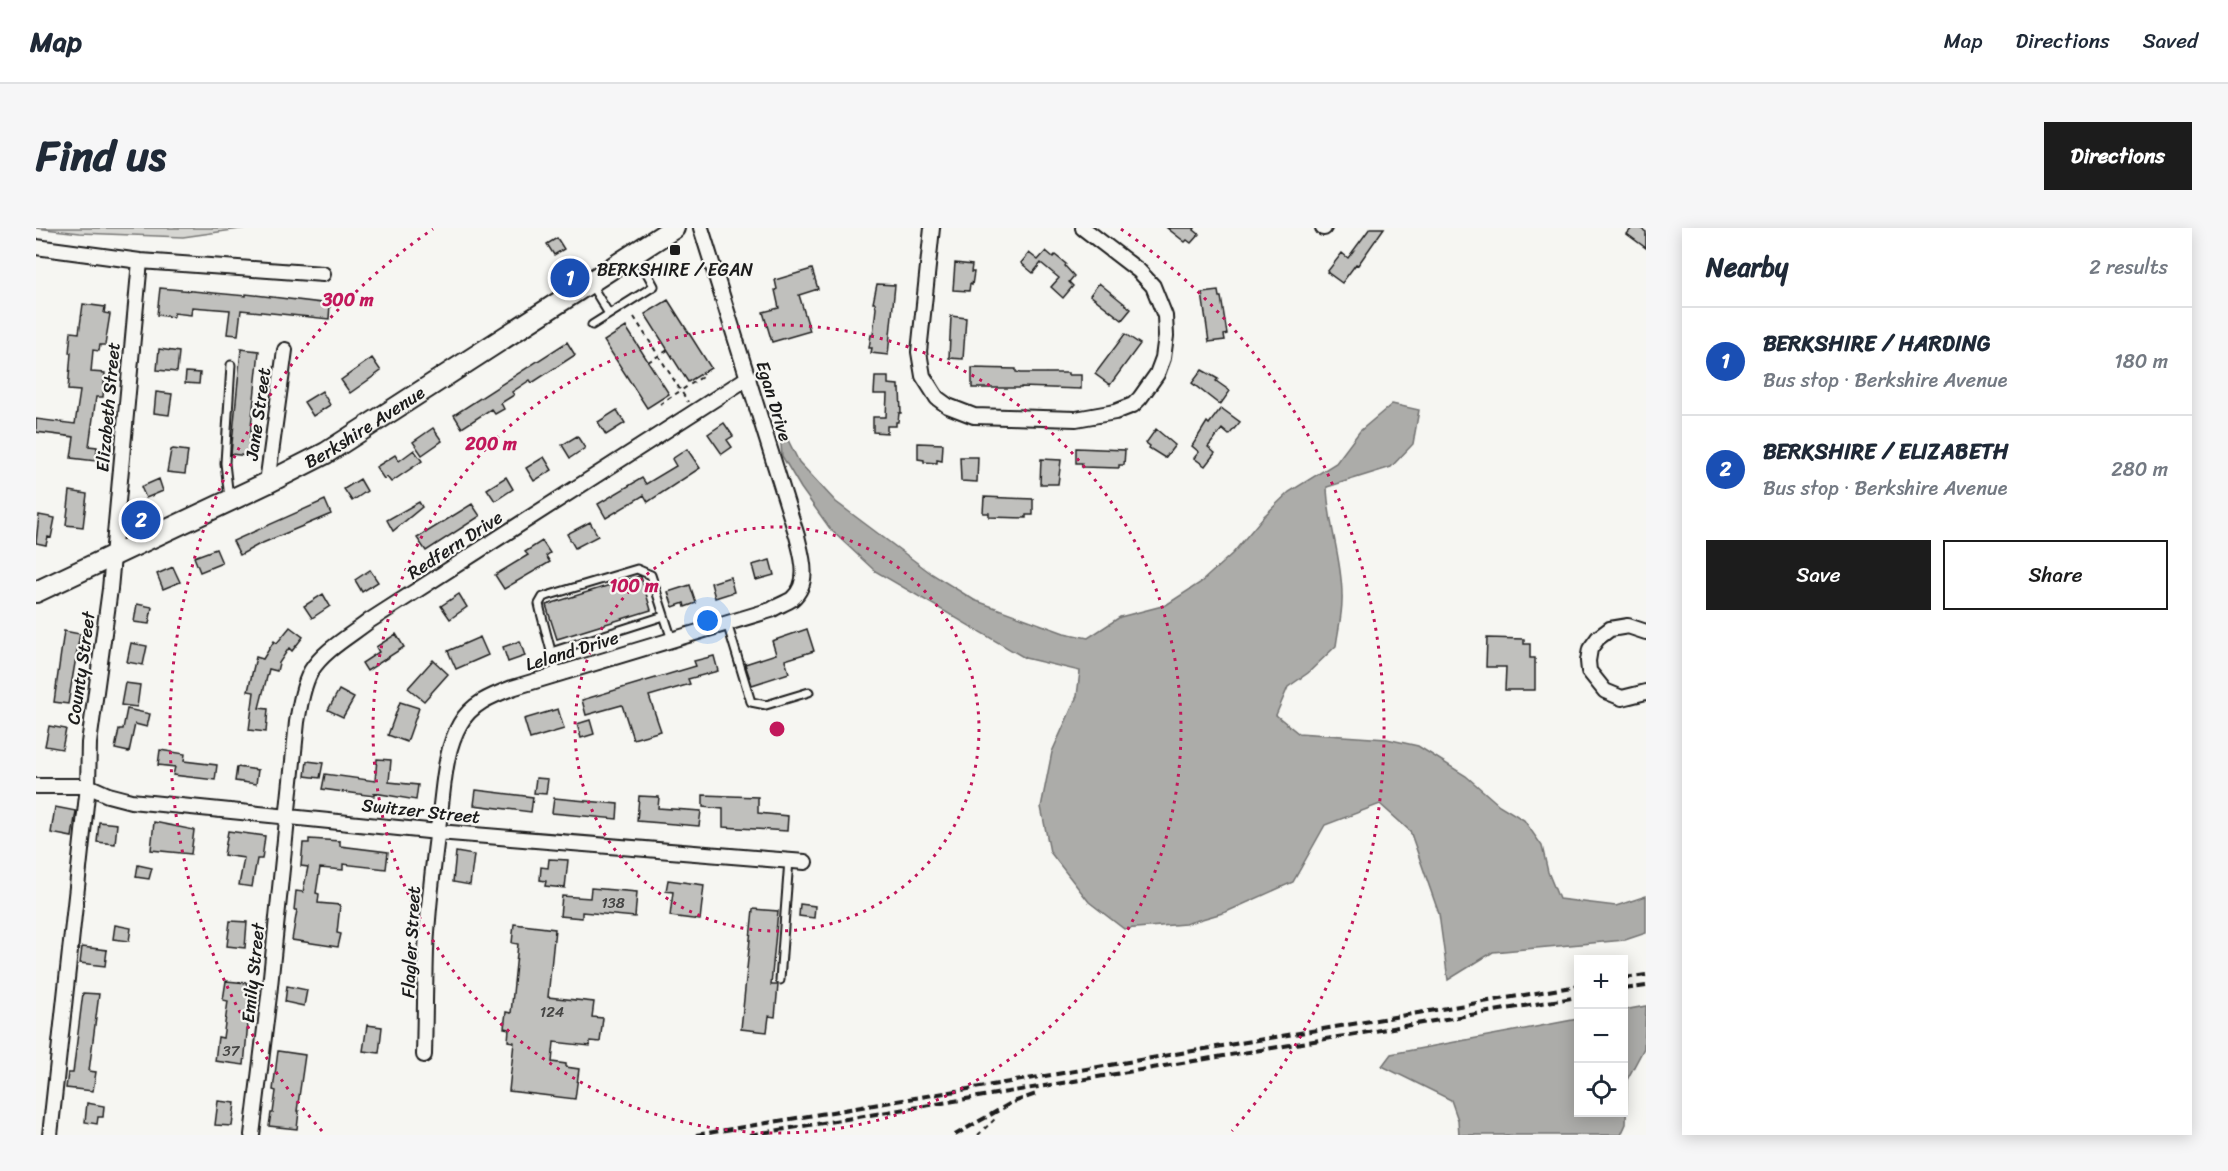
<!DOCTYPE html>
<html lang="en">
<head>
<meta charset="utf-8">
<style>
  body { margin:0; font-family:Sriracha,sans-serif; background:#f6f6f7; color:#1f2937 }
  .controls { position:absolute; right:18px; bottom:18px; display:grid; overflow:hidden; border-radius:0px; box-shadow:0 3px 15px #0003 }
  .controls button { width:54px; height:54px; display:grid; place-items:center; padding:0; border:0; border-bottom:2px solid #e0e1e3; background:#fff; color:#1f2937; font:30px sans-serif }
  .you { position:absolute; left:672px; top:393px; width:21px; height:21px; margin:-15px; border:4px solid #fff; border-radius:50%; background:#1a73e8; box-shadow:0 0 0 9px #1a73e833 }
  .badge { display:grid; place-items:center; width:39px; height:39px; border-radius:50%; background:#1c1c1c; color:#fff; font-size:20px; font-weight:700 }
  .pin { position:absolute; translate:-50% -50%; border:3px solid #fff; box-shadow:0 2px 6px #0006 }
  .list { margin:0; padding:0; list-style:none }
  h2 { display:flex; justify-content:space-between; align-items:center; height:78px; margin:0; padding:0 24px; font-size:26px }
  h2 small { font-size:20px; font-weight:400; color:#747a83 }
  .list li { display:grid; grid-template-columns:39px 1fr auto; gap:18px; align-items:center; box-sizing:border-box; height:108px; padding:0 24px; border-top:2px solid #e0e1e3 }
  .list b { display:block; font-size:22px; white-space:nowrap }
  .list p { margin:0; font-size:20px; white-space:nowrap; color:#747a83 }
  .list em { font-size:20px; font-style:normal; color:#747a83 }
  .actions { display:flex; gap:12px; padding:18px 24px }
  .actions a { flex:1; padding:14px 0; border:2px solid #1c1c1c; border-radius:0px; text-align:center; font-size:21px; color:#1c1c1c }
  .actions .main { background:#1c1c1c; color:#fff }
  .icon { flex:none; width:33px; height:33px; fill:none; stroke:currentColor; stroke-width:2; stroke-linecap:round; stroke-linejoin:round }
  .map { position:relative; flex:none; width:1610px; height:907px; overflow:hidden; border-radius:0px }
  header { display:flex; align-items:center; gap:36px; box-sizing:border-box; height:84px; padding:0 30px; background:#fff; border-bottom:2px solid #e0e1e3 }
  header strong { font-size:28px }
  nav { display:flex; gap:33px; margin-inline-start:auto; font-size:21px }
  .intro { display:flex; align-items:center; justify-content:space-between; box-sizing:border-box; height:144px; padding:0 36px }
  h1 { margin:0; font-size:42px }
  .button { padding:15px 27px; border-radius:0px; background:#1c1c1c; color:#fff; font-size:21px; font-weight:700 }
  main { display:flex; gap:36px; padding:0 36px }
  aside { flex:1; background:#fff; border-radius:0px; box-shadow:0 3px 15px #0003 }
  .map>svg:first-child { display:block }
  .green { fill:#d6d6d2; stroke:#797977; stroke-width:1.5 }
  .water { fill:#acaca9; stroke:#727271; stroke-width:1.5 }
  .building { fill:#c0c0bd; stroke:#1c1c1c; stroke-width:1.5 }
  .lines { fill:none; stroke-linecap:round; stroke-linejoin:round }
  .service-casing { stroke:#1c1c1c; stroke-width:11 }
  .minor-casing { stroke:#1c1c1c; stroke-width:18 }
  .secondary-casing { stroke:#1c1c1c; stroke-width:24 }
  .path { stroke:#1c1c1c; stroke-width:2; stroke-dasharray:4.5 4.5; stroke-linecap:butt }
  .service { stroke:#f6f6f2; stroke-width:7 }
  .minor { stroke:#f6f6f2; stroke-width:14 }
  .secondary { stroke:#f6f6f2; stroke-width:20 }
  .rail { stroke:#1c1c1c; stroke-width:4; stroke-dasharray:9 4.5; stroke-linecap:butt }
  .ring { fill:none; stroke:#c2185b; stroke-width:3; stroke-dasharray:3 6 }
  .poi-dot { fill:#1c1c1c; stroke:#f6f6f2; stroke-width:2 }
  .labels { text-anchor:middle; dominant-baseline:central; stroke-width:4.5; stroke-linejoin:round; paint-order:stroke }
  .number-label { font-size:15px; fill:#454544 }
  .poi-label { font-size:18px; fill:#1c1c1c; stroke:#f6f6f2 }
  .street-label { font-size:18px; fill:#1c1c1c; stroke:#f6f6f2 }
  .centre { fill:#c2185b; stroke:#f6f6f2; stroke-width:3 }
  .ring-label { font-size:18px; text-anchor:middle; font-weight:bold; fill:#c2185b; stroke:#f6f6f2; stroke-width:4.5; stroke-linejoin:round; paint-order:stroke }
</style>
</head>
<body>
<header>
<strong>Map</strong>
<nav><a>Map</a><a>Directions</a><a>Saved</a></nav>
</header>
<div class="intro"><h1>Find us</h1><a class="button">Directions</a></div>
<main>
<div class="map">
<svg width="1610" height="907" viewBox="0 0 1610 907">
  <rect width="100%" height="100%" fill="#f6f6f2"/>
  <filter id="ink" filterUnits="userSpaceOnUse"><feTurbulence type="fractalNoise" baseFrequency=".0167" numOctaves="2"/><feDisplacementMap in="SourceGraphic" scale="12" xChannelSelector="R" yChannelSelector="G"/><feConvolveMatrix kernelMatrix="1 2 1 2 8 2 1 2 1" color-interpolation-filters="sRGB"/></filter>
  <g filter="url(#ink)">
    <!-- green -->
    <path class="green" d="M0,0H211L147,9L44,5Z"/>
    <!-- water -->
    <path class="water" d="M1356,176L1383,182L1377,216L1355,239L1291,259C1292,296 1306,330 1306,367C1307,384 1302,402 1300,418L1272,445L1252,459L1240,487L1262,505L1351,511L1382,518L1430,548L1463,577L1488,592L1506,618L1512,644L1523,671L1580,678L1610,668V705L1589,712L1457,724L1412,752L1403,686L1374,603L1344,576L1289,597L1257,654L1190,684L1149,696L1088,701L1053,674L1014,624L1005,579L1016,524L1041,468L1044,443L989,430L839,343L795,302L765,260L746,228L743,194L763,234L800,274L896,346L938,372L1028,405L1052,410L1084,389L1130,377L1164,355L1197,325L1228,288L1253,264L1300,235L1324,203Z
      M1610,778L1608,820L1591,852L1590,896L1585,907H1423L1422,892L1415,872L1346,838L1355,826L1542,791V884H1588V782Z"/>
    <!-- building -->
    <path class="building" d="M1131,0H1159L1158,2L1163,6L1155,15L1151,12L1149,14Z
      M1334,0H1348L1322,37L1320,36L1306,55L1291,44L1306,25L1312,30Z
      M1596,0H1604L1610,4V20L1591,6Z
      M521,10L528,21L518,27L511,16Z
      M1010,23L1017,29L1019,27L1030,36L1029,38L1038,48L1033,54L1037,58L1027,70L1015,59L1023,50L1005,35L997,45L985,35L993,25L1002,32Z
      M919,35L936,37L935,44H938L936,57L934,56L933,63L917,62Z
      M776,41L782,61L763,67L774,103L736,114L727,84L743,80L739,62L741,61L739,52Z
      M1063,55L1095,81L1086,92L1054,67Z
      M841,56L859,57L852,127L835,125L836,120H833L835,107H837L840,80L839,75H837Z
      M124,60L210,68V66L294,76L293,91L205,82L202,107L191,106L194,82L156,79L155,87L138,85V89L121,87Z
      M1182,63L1183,69H1185L1191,106L1188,107L1189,112L1173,114L1166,65Z
      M632,72L675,140L652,154L609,86Z
      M47,76L69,79L68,85L74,86L69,117H64L63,123L57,122L55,144L69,145L67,169H60L53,218L61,219L60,233L35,230L38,209L0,204V191L39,196L44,163L32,162L35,125H33L35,104L43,105Z
      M915,88L930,90L927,131L913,130Z
      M590,99L633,166L611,180L568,113Z
      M1089,106L1104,116L1074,157L1059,146Z
      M531,114L539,127L496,155L494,152L476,164L478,167L465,175L468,181L459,186L455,181L426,200L418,187Z
      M123,121L143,124L141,144L121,142Z
      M205,121L223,123L212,228L195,226Z
      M336,130L345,143L314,165L305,152Z
      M936,140L980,141V144L985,145H1032V147H1045V161L985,159V160H936Z
      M1166,142L1182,151L1180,153L1194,163L1184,177L1156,155Z
      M150,144L164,145L163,156L149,155Z
      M839,149H852V156L862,157V161H864L865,185H863L862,194H860V198H851V205L837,204V189H850L851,166H838Z
      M286,163L294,177L277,188L268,174Z
      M120,164L136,166L133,187L118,185Z
      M1185,180L1204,194L1193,207L1186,201L1172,219L1179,225L1169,238L1158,230L1163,224L1156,218L1171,194L1173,196Z
      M581,182L589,195L570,207L562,194Z
      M688,195L697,208L691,212L696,219L686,226L672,206Z
      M397,200L406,213L386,227L377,214Z
      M1120,201L1139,217L1129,230L1113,220L1114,218L1110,215Z
      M541,208L549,220L534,230L526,217Z
      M882,215L907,216L906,233L901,232V235L888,234V232L882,231Z
      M1040,220L1089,222L1088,237H1083V240L1046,239V235H1040Z
      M137,221L152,223L149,246L131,244L135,222Z
      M651,221L664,240L612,274L608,267L570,290L562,276L606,250L610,256L640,238L636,231Z
      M378,222L386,233L355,254L351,249L348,251L340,239L359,227L363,233Z
      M508,229L516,242L498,253L490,240Z
      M924,229H942L941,254L925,253Z
      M1005,231L1025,232L1022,256H1004Z
      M470,249L477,261L459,273L451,261Z
      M123,251L127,263L110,270L105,259Z
      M324,251L331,263L316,273L308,261Z
      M34,263L51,266L47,299L30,297Z
      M948,269L997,271V287H990V290L953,289V285H947Z
      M289,272L295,286L222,317L204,327L197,313Z
      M383,274L386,279L357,303L351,292Z
      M436,276L444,288L390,323L381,310Z
      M3,287L19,290L15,310L12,309L10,317L0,315Z
      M554,294L562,308L539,320L531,306Z
      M506,313L514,325L510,328L514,334L468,361L459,347L492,327L489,324Z
      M180,321L186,335L164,344L158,329Z
      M734,332L738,347L720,352L716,337Z
      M137,339L144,354L127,361L121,346Z
      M334,342L342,354L326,364L319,352Z
      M603,348L605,349L615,382L521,411L510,377Z
      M694,349L698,364L679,370L675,355Z
      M654,357L660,375L649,379L648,375L637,379L632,364Z
      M287,366L294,378L276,390L268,378Z
      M423,366L431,379L414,391L405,378Z
      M101,376L116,379L113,396L98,394Z
      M254,399L267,409L256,423L253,420L243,435L241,443L233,441L223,480L232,481L230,504L213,502L218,464L212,463L220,429L227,431L238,413L241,415Z
      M771,401L778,423L749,432L753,445L716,457L709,436L740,426L736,413Z
      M28,403L44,406L32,476L18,474Z
      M360,406L368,419L331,443L326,435L343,424L340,419Z
      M444,409L452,427L420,441L412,423Z
      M1451,410L1488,411V416H1494V430H1499V462H1469L1470,439H1450Z
      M484,413L489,428L472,434L467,419Z
      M95,415L111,418L107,437L91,434Z
      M678,428L682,443L652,451L654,456L613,468L625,503L597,511L586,477L550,487L546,472L660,438L658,433Z
      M397,432L412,446L388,473L372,460Z
      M89,455L104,457L101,479L85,477Z
      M303,462L318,470L307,489L292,482Z
      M364,474L383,480L371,514L352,507Z
      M91,481L114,486L111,499L99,496L93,524L79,521L83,501H87Z
      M522,481L528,501L494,511L488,491Z
      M554,492L558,506L545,510L541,496Z
      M13,498L30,501L26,521L9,518Z
      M124,522L149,526L148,533L181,537L179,552L137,547L139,539L122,537Z
      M341,531L355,532L353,554L382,557L380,572L338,565V568L286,561L289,546L339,553Z
      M271,533L287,535L284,550L269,548Z
      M201,539L222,542L220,556L199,553Z
      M500,550L512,551L510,566L498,565Z
      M440,562L497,569L495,584L438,577Z
      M667,567L722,569V585L752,588L751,603L687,599V581L667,579Z
      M603,568L623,569L622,580L665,583L663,598L601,593Z
      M518,570L582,576L581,591L516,585Z
      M19,579L40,583L36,609L15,605Z
      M63,594L81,596L79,616L61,614Z
      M118,594L158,602L155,626L115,622Z
      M192,603L229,608L226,631H221L216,659L203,657L208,630L188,627Z
      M273,611L304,613V618L352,624L350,641L307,636V642L284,640L280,665L283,666L282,675L304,677L301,705L305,706L302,719L256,712L261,682H258L260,663L267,664L272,639L265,638L267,615H273Z
      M420,624L438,627L434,657L417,654Z
      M513,631L532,632L529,660L509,658L510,653L504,652L505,639L512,640Z
      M102,637L116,640L113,651L100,649Z
      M632,652L668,657L664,692L634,688L637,664L630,663Z
      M555,660L601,664L599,689L546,684V690L524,688L526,668L554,670Z
      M764,676L779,678L778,690L763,688Z
      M717,681L742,683L735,757H742L739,789L733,788L731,804L705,801Z
      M194,693L211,694L209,720L191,718Z
      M478,696L519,701L512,769L558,774L556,789L567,790L564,814L554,813V818L518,814L516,834L530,836V839L543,841L539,871L473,863L478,814L472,813L473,801L468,800L470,784L475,785L482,716L476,715Z
      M79,697L95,700L93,713L77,711Z
      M46,719L71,722L69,738L44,735Z
      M190,753L211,755V761L215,762L208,837L179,833L182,809L187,810L192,773L187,772Z
      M251,758L271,762L268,778L249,774Z
      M47,765L63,766L53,843L60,844L57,863L30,860L32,845H37Z
      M331,797L346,799L343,825L327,823Z
      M242,823L269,827L261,883H263L261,901L233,898L235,885H237L240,863L237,862Z
      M182,873L199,875L196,898L179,897Z
      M51,875L68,878L67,889H62L61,896L49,894Z"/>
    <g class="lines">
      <!-- service casing -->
      <g class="service-casing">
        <path id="service" d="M554,55L573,86
          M556,97L618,58L601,27
          M193,270L189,235L195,137
          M691,395L715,474L730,477L773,464
          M515,424L628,388
          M521,446L505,385L503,376L507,369L601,341L615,347L636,412
          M744,752L753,632"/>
      </g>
      <!-- minor casing -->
      <g class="minor-casing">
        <path id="minor" d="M896,0L883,124L887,148L901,170L912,178L938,188L1040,191L1079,184L1097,177L1104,170L1121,146L1127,130L1130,108L1129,88L1117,58L1103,43L1047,0
          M1287,0H1288
          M0,19L104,33L287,46
          M231,255L249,122
          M1610,404L1592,398L1574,401L1562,410L1554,421L1552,433L1553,443L1569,463L1586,470L1610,464
          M0,558H52L72,567L95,573L402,604L769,634
          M388,827C389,792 389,757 390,722C392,676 398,630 404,585C408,555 409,522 424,496C435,476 455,468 476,460L735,382C741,378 750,375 756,371C775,355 766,328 761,308L665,0
          M14,907L52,558L53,515L74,361L104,33
          M216,907L233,768L261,494C264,477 267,458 275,443C288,422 314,408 333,393L713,149"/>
      </g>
      <!-- secondary casing -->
      <g class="secondary-casing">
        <g id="secondary">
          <path id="s1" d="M0,364L231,255L290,225L638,0"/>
        </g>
      </g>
      <!-- path -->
      <path class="path" d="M598,89L652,174
        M612,134L632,122
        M624,176L666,149
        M942,907L959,891"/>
      <!-- service -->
      <use href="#service" class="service"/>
      <!-- minor -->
      <use href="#minor" class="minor"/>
      <!-- secondary -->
      <use href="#secondary" class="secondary"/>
      <!-- rail -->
      <path class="rail" d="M1588,750L1610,747
        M1588,761L1610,758
        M660,907L1542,758
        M714,907L1542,769
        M919,907L975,875L1003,865"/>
    </g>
  </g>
  <!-- distance rings -->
  <g class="ring">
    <circle cx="741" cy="501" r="202"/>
    <circle cx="741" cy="501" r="404"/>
    <path d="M286 903A607 607 0 0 1 397 1M1085 1A607 607 0 0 1 1196 903"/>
  </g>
  <!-- markers -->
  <rect class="poi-dot" x="633" y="16" width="12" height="12" rx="3"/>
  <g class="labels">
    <!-- number labels -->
    <g class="number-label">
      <text x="577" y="675">138</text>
      <text x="516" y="784">124</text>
      <text x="195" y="823">37</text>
    </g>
    <!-- poi labels -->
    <g class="poi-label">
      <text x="639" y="42">BERKSHIRE / EGAN</text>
    </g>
    <!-- street labels -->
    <g class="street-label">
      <text transform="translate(738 173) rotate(73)">Egan Drive</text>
      <text transform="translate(72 179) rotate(-85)">Elizabeth Street</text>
      <text transform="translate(222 186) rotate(-82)">Jane Street</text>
      <text stroke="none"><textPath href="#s1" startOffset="368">Berkshire Avenue</textPath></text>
      <text transform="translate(419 317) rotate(-33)">Redfern Drive</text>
      <text transform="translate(536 423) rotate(-17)">Leland Drive</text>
      <text transform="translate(45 440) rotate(-82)">County Street</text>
      <text transform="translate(385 583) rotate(6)">Switzer Street</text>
      <text transform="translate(375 714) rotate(-87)">Flagler Street</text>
      <text transform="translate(217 745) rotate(-84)">Emily Street</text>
    </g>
  </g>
  <circle cx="741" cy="501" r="9" class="centre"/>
  <g class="ring-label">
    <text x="312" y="78">300 m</text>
    <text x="455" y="222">200 m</text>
    <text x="598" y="364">100 m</text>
  </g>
</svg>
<div class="controls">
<button>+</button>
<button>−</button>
<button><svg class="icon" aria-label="locate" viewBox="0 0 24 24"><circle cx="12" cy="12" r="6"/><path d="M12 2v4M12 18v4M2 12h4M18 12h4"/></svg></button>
</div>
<div class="you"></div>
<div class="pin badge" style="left:534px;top:50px;background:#1a4fb4">1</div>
<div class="pin badge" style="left:105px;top:292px;background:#1a4fb4">2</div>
</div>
<aside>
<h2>Nearby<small>2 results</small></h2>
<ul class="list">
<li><span class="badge" style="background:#1a4fb4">1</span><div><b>BERKSHIRE / HARDING</b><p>Bus stop · Berkshire Avenue</p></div><em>180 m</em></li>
<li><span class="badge" style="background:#1a4fb4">2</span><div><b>BERKSHIRE / ELIZABETH</b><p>Bus stop · Berkshire Avenue</p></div><em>280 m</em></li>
</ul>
<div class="actions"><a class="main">Save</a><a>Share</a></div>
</aside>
</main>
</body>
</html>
